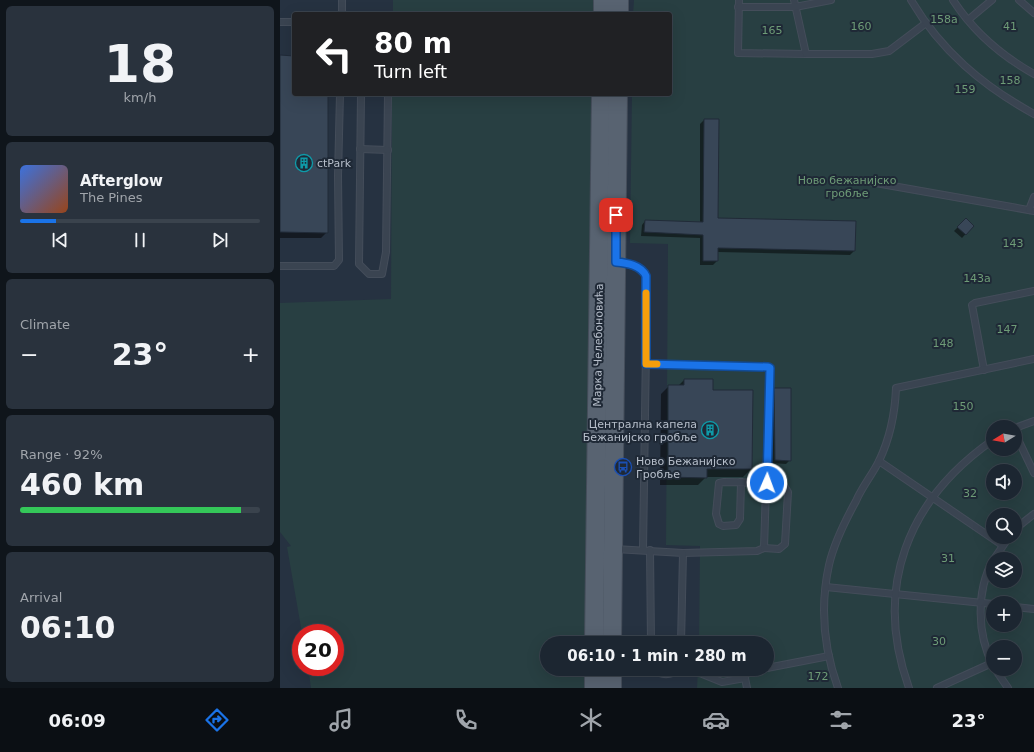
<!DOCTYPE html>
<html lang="en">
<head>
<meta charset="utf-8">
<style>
  body { margin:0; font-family:"DejaVu Sans",sans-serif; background:#29323d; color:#f1f3f6; height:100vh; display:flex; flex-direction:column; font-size:15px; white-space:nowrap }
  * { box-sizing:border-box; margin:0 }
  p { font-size:13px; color:#a0a5ab }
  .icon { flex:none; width:22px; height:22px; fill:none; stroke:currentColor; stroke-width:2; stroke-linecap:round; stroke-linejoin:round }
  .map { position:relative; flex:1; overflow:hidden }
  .panel { display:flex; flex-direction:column; gap:6px; padding:6px; background:#0f151b; width:280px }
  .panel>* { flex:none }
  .top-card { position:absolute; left:12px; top:12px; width:380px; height:84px; border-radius:4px; box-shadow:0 4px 16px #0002,0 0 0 1px #3a434d; background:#202124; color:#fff; overflow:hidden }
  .needle { width:26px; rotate:259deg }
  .buttons { position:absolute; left:706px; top:420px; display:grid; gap:8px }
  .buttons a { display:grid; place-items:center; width:36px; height:36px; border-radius:50%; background:#1c2631; box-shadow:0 4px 16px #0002,0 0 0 1px #3a434d; font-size:20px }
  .speed { position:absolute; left:12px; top:624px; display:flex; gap:8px; font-size:20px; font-weight:700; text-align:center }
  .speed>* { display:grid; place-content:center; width:52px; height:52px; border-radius:50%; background:#1c2631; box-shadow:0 4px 16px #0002,0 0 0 1px #3a434d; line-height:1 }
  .speed .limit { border:6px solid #d22; background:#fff; color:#111 }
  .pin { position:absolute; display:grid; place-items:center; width:34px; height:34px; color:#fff; margin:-17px; border-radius:8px; box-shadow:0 2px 6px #0006 }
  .me { position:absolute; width:44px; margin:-22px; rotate:2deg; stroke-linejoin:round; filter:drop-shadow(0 0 3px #0008) }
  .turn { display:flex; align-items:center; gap:14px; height:84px; padding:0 16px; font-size:18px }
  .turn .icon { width:52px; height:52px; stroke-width:2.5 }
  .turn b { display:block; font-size:28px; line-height:34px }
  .big { font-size:30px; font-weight:700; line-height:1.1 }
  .panel .widget { flex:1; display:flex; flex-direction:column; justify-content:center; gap:6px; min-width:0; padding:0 14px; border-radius:6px; background:#29323d }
  .panel .dial { align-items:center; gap:0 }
  .dial b { font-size:52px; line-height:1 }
  .song { display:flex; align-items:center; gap:12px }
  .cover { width:48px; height:48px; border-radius:6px; background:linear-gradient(135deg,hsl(220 70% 55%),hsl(20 70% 35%)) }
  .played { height:4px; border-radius:2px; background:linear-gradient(90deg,#1a73e8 15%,#3a434d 15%) }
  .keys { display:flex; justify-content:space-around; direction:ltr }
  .heat { display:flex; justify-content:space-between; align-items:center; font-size:22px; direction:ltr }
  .charge { height:6px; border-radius:3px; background:linear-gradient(90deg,#34c759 92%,#3a434d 0) }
  .trip { position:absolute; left:260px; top:636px; width:234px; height:40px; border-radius:20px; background:#1c2631; box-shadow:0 4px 16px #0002,0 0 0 1px #3a434d; font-weight:700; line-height:40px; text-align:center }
  .tab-bar { display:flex; height:64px; justify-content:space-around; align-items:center; background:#0b0f14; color:#a0a5ab }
  .tab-bar .icon { width:28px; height:28px }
  .tab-bar .active { color:#1a73e8 }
  .tab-bar b { font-size:18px; color:#f1f3f6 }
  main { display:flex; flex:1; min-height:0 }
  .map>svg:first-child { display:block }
  .green { fill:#283f42; fill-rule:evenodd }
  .shadow { fill:#0007 }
  .building { fill:#384657; stroke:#212b38 }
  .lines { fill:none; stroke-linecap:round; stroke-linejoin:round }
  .lane-casing { stroke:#444d5a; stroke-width:8 }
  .primary-casing { stroke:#444d5a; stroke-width:20 }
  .lane { stroke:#3a4451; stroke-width:6 }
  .primary { stroke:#586371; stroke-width:18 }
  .route-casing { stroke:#114b97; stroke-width:10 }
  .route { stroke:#1a73e8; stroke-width:7 }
  .slow { stroke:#f59e0b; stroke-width:7 }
  .labels { text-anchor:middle; stroke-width:4; stroke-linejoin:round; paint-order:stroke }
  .park-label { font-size:11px; fill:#6e9c77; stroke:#1f2936 }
  .poi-label { font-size:11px; fill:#b7bfcb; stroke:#1f2936; text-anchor:start }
  .street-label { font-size:11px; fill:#b7bfcb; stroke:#1f2936 }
</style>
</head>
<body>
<main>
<section class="panel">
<div class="widget dial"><b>18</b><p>km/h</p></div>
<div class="widget">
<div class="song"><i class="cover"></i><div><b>Afterglow</b><p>The Pines</p></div></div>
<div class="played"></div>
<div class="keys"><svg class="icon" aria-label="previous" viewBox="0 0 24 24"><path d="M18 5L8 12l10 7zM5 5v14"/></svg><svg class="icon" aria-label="pause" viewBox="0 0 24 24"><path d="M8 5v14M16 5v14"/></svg><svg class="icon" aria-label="next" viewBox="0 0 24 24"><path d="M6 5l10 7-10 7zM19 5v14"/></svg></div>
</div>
<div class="widget"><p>Climate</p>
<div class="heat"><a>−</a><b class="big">23°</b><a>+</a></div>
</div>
<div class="widget"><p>Range · 92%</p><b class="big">460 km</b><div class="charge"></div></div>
<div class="widget"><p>Arrival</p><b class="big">06:10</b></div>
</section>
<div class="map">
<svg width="754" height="688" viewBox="0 0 754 688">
  <rect width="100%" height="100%" fill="#263241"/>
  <g class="green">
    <rect x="113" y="0" width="203" height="14"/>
    <path d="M 354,0 L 754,0 L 754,688 L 417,688 L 418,669 L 487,669 L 487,643 L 419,643 L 420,546 L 386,545 L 388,244 L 350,243 L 352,94 L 390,94 L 390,14 L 353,14 ZM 713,427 L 735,427 L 735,449 L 713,449 ZM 713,471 L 735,471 L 735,493 L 713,493 ZM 713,515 L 735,515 L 735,537 L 713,537 ZM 713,559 L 735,559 L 735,581 L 713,581 ZM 713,603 L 735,603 L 735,625 L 713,625 ZM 713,647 L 735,647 L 735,669 L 713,669 Z"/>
    <polygon points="112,94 316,94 312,643 267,643 267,669 312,669 311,688 31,688 28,667 55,667 55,633 22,633 7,547 11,546 0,532 0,303 111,299"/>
  </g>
  <g class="shadow">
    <polygon points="0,56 14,57 14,94 47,94 47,232 41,238 0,238"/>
    <polygon points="424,120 437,219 575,222 574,251 570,255 437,252 437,261 433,265 420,265 420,238 361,236 362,225 365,221 420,223 420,124"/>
    <polygon points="686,219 693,226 682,238 674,231"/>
    <polygon points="404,380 432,391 472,391 471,469 463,477 426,477 418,485 380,485 381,394 389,386 398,386"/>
    <polygon points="494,389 510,460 506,464 491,463 491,392"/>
  </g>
  <g class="building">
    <polygon points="0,55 14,56 14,94 48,94 48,233 0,232"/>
    <polygon points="424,119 439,119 438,218 576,221 575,251 438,248 438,261 423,261 423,235 364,232 365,220 423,222"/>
    <polygon points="686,218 694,226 686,235 677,227"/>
    <polygon points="404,379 433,379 433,390 473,390 472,469 427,469 427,478 388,477 388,385 404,385"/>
    <polygon points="494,388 511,388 511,461 495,460"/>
  </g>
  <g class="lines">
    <g class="lane-casing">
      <g id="lane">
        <polyline points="459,0 458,53 526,54"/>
        <polyline points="514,0 526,54 592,54 609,51 646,23"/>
        <path d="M 631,0 C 661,51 703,86 754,114"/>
        <path d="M 673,0 C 693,31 722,56 754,74"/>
        <polyline points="739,0 754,13"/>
        <polyline points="458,7 515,7 551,0"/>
        <polyline points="62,14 62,0"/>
        <polyline points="688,20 712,0"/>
        <polyline points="0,22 14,22"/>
        <polyline points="81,94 79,264 89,274 102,274 106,252 108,94"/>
        <polyline points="80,149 108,150"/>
        <polyline points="590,182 754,211"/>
        <polyline points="749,210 754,197"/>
        <path d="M 339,263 C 351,264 365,267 367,281 L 363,550"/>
        <polyline points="0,266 54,266 59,260 58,176 60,94"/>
        <polyline points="366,364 488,367 490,368 484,548 477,551 403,553"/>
        <polyline points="704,370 692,305 695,303 754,291"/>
        <polyline points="735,428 754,421"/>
        <polyline points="735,433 754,473"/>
        <polyline points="599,461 722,545"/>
        <polyline points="461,482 460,519 456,525 443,526 439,524 436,514 439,483 444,482 498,483 503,484 508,492 505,544 499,549 484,548"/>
        <polyline points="735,529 754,514"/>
        <polyline points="335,549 403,553 401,643"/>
        <polyline points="370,550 371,643"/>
        <polyline points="714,559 729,537"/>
        <path d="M 713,560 C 696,591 697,635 713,665"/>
        <polyline points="546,587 713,604"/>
        <polyline points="735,607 754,609"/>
        <polyline points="487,668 549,656"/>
        <path d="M 374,669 C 381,676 391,676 398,669"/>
        <polyline points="410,669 442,682 465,678"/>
        <polyline points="715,669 728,688"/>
        <polyline points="467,688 465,678 466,674 482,669"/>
        <path d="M 558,688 C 544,649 540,606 549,565 C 554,543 565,521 576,501 C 582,487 592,475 599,461 C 610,438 615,414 616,388 L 754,359"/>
        <path d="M 629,688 C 593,588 627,500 713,440"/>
        <polyline points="657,688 712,663"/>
      </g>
    </g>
    <g class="primary-casing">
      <g id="primary">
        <polyline points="323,14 323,0"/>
        <polyline points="339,14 339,0"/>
        <polyline points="314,643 321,94"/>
        <polyline points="332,643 338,94"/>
        <polyline points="314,688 314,669"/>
        <polyline points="332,688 332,669"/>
      </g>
    </g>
    <use href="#lane" class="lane"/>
    <use href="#primary" class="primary"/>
  </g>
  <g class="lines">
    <g class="route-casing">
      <path id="route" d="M 336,215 L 336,262 C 347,263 361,265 366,276 L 366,364 L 488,367 L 490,368 L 487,483"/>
    </g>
    <use href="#route" class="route"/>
    <polyline class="slow" points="366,293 366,364 377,364"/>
  </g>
  <defs>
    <g id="building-ring" transform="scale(0.9)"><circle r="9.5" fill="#1f2936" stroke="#0f9aa8" stroke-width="1.5"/><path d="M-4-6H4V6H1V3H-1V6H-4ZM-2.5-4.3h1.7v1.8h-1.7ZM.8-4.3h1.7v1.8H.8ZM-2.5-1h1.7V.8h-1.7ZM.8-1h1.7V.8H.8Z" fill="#0f9aa8"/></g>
    <g id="bus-ring" transform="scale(0.9)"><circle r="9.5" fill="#1f2936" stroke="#1a4fb4" stroke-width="1.5"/><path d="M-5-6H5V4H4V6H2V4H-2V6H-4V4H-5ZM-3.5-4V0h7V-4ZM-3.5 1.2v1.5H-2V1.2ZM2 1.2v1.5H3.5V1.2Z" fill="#1a4fb4"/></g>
  </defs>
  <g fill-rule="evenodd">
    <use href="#building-ring" x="24" y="163"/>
    <use href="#building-ring" x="430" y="430"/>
    <use href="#bus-ring" x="343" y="467"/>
  </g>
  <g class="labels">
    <g class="park-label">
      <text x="664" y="23">158a</text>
      <text x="581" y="30">160</text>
      <text x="730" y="30">41</text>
      <text x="492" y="34">165</text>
      <text x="730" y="84">158</text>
      <text x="685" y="93">159</text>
      <text x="567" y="184">Ново бежанијско<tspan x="567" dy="13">гробље</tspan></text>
      <text x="733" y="247">143</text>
      <text x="697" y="282">143a</text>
      <text x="727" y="333">147</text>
      <text x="663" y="347">148</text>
      <text x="683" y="410">150</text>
      <text x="690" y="497">32</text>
      <text x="668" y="562">31</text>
      <text x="659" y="645">30</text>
      <text x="538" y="680">172</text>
    </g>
    <g class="poi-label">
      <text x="37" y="167">ctPark</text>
      <text x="417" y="428" text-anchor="end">Централна капела<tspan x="417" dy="13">Бежанијско гробље</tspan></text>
      <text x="356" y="465">Ново Бежанијско<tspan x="356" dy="13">Гробље</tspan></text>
    </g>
    <g class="street-label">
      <text transform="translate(318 345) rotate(-89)" y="4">Марка Челебоновића</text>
    </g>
  </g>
</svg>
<div class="buttons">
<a><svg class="needle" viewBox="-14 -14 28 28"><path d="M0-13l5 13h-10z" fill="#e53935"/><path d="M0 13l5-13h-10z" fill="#a0a5ab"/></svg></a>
<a><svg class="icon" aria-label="sound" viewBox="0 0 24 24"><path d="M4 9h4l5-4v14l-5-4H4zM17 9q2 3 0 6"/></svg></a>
<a><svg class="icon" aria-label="search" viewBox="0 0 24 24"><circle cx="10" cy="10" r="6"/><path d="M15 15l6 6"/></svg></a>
<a><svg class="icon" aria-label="layers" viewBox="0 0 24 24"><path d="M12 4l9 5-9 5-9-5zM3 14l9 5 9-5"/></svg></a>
<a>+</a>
<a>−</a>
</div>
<div class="speed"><div class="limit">20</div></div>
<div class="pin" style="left:336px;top:215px;background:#d93025"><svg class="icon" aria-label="arrive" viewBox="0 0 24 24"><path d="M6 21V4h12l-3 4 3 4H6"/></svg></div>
<svg class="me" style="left:487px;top:483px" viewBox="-20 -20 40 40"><circle r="17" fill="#1a73e8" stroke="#fff" stroke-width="3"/><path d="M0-11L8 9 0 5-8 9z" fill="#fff"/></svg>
<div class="trip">06:10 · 1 min · 280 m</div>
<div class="top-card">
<div class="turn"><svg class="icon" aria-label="left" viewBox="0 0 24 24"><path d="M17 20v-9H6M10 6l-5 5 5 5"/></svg><div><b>80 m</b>Turn left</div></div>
</div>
</div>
</main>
<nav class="tab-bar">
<b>06:09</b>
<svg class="icon active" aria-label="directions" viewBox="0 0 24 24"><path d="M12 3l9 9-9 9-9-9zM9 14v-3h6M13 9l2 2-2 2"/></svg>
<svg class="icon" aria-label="music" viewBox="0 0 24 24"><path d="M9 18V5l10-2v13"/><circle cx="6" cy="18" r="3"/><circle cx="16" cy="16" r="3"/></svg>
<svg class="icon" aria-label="phone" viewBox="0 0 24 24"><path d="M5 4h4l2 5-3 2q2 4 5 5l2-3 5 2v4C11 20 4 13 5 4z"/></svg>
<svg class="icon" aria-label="climate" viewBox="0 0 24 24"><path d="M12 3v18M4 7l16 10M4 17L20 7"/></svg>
<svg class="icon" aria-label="car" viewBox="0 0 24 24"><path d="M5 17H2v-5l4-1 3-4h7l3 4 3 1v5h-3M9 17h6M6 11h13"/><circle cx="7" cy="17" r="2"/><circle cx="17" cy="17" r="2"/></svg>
<svg class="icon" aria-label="filters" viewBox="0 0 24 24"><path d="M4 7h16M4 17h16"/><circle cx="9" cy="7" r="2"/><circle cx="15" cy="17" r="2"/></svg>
<b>23°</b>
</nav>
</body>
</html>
